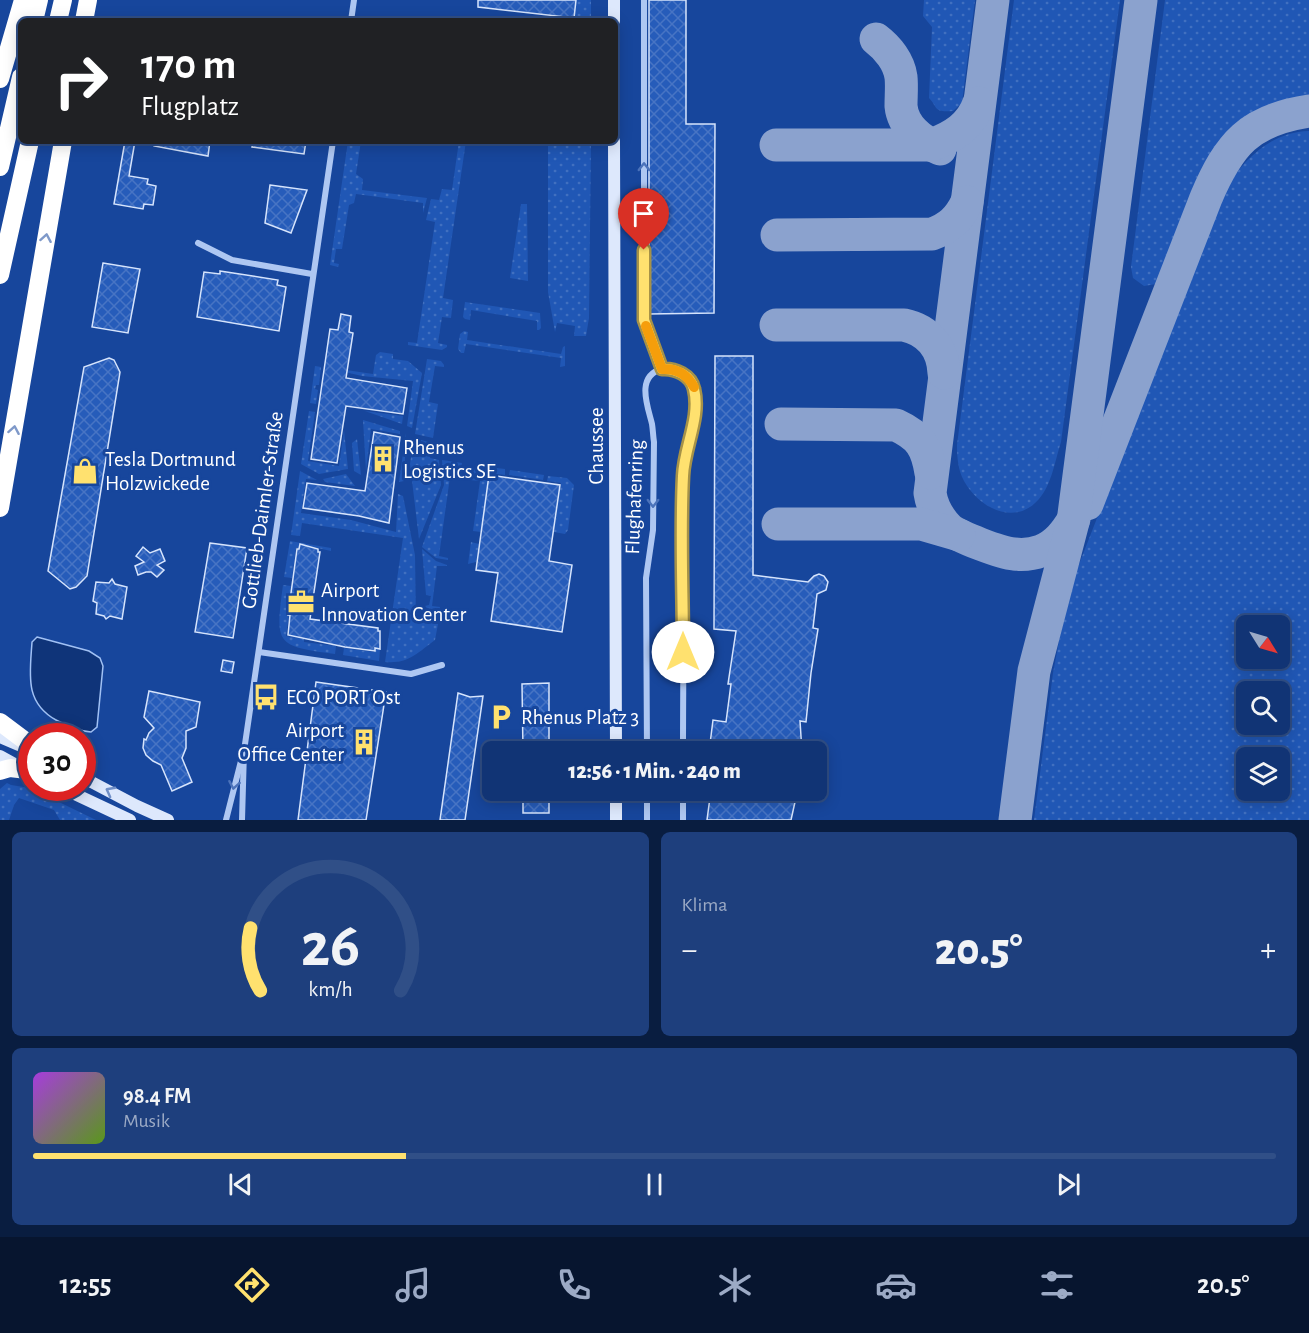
<!DOCTYPE html>
<html lang="de">
<head>
<meta charset="utf-8">
<style>
  body { margin:0; font-family:"Alegreya Sans",sans-serif; background:#1e3f7d; color:#f1f3f6; height:100vh; display:flex; flex-direction:column; font-size:22px; white-space:nowrap }
  * { box-sizing:border-box; margin:0 }
  p { font-size:20px; color:#9caac5 }
  .icon { flex:none; width:33px; height:33px; fill:none; stroke:currentColor; stroke-width:2; stroke-linecap:round; stroke-linejoin:round }
  .map { position:relative; height:820px; overflow:hidden }
  .details { display:flex; flex-direction:column; gap:12px; padding:12px; background:#091d40; flex:1 }
  .details>* { flex:none }
  .hud { position:absolute; left:18px; top:18px; width:600px; height:126px; border-radius:9px; box-shadow:0 3px 15px #0003,0 0 0 2px #304f87; background:#202124; color:#fff; overflow:hidden }
  .needle { width:39px; rotate:127deg }
  .buttons { position:absolute; left:1236px; top:615px; display:grid; gap:12px }
  .buttons a { display:grid; place-items:center; width:54px; height:54px; border-radius:9px; background:#113475; box-shadow:0 3px 15px #0003,0 0 0 2px #304f87; font-size:30px }
  .speed { position:absolute; left:18px; top:723px; display:flex; gap:12px; font-size:30px; font-weight:700; text-align:center }
  .speed>* { display:grid; place-content:center; width:78px; height:78px; border-radius:50%; background:#113475; box-shadow:0 3px 15px #0003,0 0 0 2px #304f87; line-height:1 }
  .speed .limit { border:9px solid #d22; background:#fff; color:#111 }
  .pin { position:absolute; display:grid; place-items:center; width:51px; height:51px; color:#fff; margin:-62px -26px; border-radius:50% 50% 50% 0; rotate:-45deg; box-shadow:0 0 6px #0007 }
  .pin .icon { rotate:45deg }
  .me { position:absolute; width:66px; margin:-33px; rotate:0deg; stroke-linejoin:round; filter:drop-shadow(0 0 4px #0008) }
  .turn { display:flex; align-items:center; gap:21px; height:126px; padding:0 24px; font-size:27px }
  .turn .icon { width:78px; height:78px; stroke-width:2.5 }
  .turn b { display:block; font-size:42px; line-height:51px }
  .big { font-size:45px; font-weight:800; line-height:1.1 }
  .details .widget { flex:1; display:flex; flex-direction:column; justify-content:center; gap:9px; min-width:0; padding:0 21px; border-radius:9px; background:#1e3f7d }
  .details .dial { align-items:center; gap:0 }
  .dial svg { height:156px; overflow:visible; fill:none; stroke:#304f87; stroke-width:7; stroke-linecap:round; text-anchor:middle }
  .dial text { fill:#f1f3f6; stroke:none }
  .song { display:flex; align-items:center; gap:18px }
  .cover { width:72px; height:72px; border-radius:9px; background:linear-gradient(135deg,hsl(280 70% 55%),hsl(90 70% 35%)) }
  .played { height:6px; border-radius:3px; background:linear-gradient(90deg,#ffe16f 30%,#304f87 30%) }
  .keys { display:flex; justify-content:space-around; direction:ltr }
  .heat { display:flex; justify-content:space-between; align-items:center; font-size:33px; direction:ltr }
  .details .tiles { flex:1; display:grid; gap:12px; grid-template-columns:1fr 1fr }
  .widget:last-child { grid-column:span 2 }
  .trip { position:absolute; left:482px; top:741px; width:345px; height:60px; border-radius:9px; background:#113475; box-shadow:0 3px 15px #0003,0 0 0 2px #304f87; font-weight:800; line-height:60px; text-align:center }
  .tabs { display:flex; height:96px; justify-content:space-around; align-items:center; background:#07152f; color:#9caac5 }
  .tabs .icon { width:42px; height:42px }
  .tabs .on { color:#ffe16f }
  .tabs b { font-size:27px; color:#f1f3f6 }
  .map>svg:first-child { display:block }
  .grass { fill:url(#grass-dots); fill-rule:evenodd }
  .water { fill:#0f3479; stroke:#a1c1f4; stroke-width:1.5 }
  .lines { fill:none; stroke-linecap:round; stroke-linejoin:round }
  .taxiway { stroke:#8ba2ce; stroke-width:33 }
  .building { fill:url(#building-cross-hatch); stroke:#d6e4fc; stroke-width:1.5 }
  .street { stroke:#aec7f2; stroke-width:6 }
  .secondary { stroke:#dde8fc; stroke-width:12 }
  .highway { stroke:#fff; stroke-width:18 }
  .oneway { stroke:#4c73ba }
  .oneway2 { stroke:#7f99c9 }
  .oneway3 { stroke:#708fc7 }
  .route-casing { stroke:#a69248; stroke-width:15 }
  .route { stroke:#ffe16f; stroke-width:10 }
  .slow { stroke:#f59e0b; stroke-width:10 }
  .labels { text-anchor:middle; stroke-width:6; stroke-linejoin:round; paint-order:stroke }
  .street-label { font-size:21px; fill:#fff; stroke:#17469c }
  .poi-label { font-size:21px; fill:#fff; stroke:#17469c; text-anchor:start }
</style>
</head>
<body>
<div class="map">
<svg width="1309" height="820" viewBox="0 0 1309 820">
  <defs>
    <pattern id="grass-dots" width="8" height="8" patternUnits="userSpaceOnUse" patternTransform="scale(1.5)"><rect width="8" height="8" fill="#2057b5"/><path d="M2 2h.1M6 6h.1" fill="none" stroke="#4170c0" stroke-width="1.8" stroke-linecap="round"/></pattern>
    <pattern id="building-cross-hatch" width="8" height="8" patternUnits="userSpaceOnUse" patternTransform="scale(1.5)"><rect width="8" height="8" fill="#265cba"/><path d="M0 0l8 8M0 8l8-8" fill="none" stroke="#4774c4"/></pattern>
  </defs>
  <rect width="100%" height="100%" fill="#17469c"/>
  <g class="grass">
    <polygon points="576,0 591,0 591,21 560,21 561,16 574,18"/>
    <path d="M 924,0 L 975,0 L 962,103 L 953,111 C 933,112 939,109 929,98 L 932,27 L 923,16 Z"/>
    <path d="M 1014,0 L 1120,0 L 1061,442 C 1055,460 1052,484 1039,499 C 1015,527 979,508 964,481 C 958,470 957,457 957,445 Z"/>
    <path d="M 1165,0 L 1309,0 L 1309,102 C 1273,107 1240,119 1218,151 C 1207,166 1201,185 1194,201 C 1184,226 1174,250 1164,274 L 1156,284 L 1144,286 L 1133,278 L 1131,267 Z"/>
    <path d="M 1309,131 L 1309,820 L 1034,820 L 1053,673 L 1060,636 L 1076,572 L 1227,185 C 1247,157 1272,132 1309,131 ZM 1246,626 L 1280,626 L 1280,658 L 1246,658 ZM 1246,692 L 1280,692 L 1280,724 L 1246,724 ZM 1246,758 L 1280,758 L 1280,790 L 1246,790 Z"/>
    <polygon points="348,141 361,141 356,174 363,179 362,190 427,198 423,213 423,203 356,194 354,203 349,205 342,249 336,249 334,263 339,264 338,267 330,265"/>
    <polygon points="459,141 466,141 443,298 453,300 451,318 442,317 438,343 447,345 447,347 442,350 408,345 408,342 417,343 435,222 426,220 431,199 439,200 442,189 452,190"/>
    <polygon points="548,141 591,141 589,318 586,336 574,336 575,326 557,323 555,332 548,292"/>
    <polygon points="521,204 527,204 528,281 510,278"/>
    <polygon points="465,302 540,313 541,328 539,330 537,330 537,321 471,310 470,320 465,319 463,317"/>
    <polygon points="464,331 468,332 467,340 561,354 563,347 565,346 565,366 560,367 561,358 466,344 464,353 461,353 458,349 460,334"/>
    <polygon points="380,352 393,354 393,359 408,361 422,373 412,428 407,426 413,381 362,376 345,372 346,370 373,374 376,355"/>
    <polygon points="427,359 441,361 444,365 444,367 435,366 429,402 438,404 433,438 415,434"/>
    <polygon points="315,366 321,367 319,385 316,385 315,389 318,390 316,404 310,403"/>
    <polygon points="309,411 315,412 308,461 339,466 344,430 348,469 319,474 301,464"/>
    <polygon points="365,411 403,416 402,424"/>
    <polygon points="363,420 400,431 400,434 371,429 366,471"/>
    <polygon points="406,433 404,481 399,482"/>
    <polygon points="414,438 432,443 430,458 439,460 441,485 419,539 410,464"/>
    <polygon points="357,439 361,475 354,471 352,443"/>
    <polygon points="442,460 462,463 459,478 450,477 439,556 448,558 448,560 436,558 422,547 444,485"/>
    <polygon points="479,466 505,469 505,475 490,473 481,532 473,531 480,481 470,480 472,471"/>
    <polygon points="510,470 544,475 543,480 509,475"/>
    <path d="M 300,471 L 317,480 L 306,479 L 301,513 L 351,520 L 396,532 L 398,494 L 403,496 L 415,555 L 416,621 L 422,622 L 423,617 L 432,618 L 438,624 L 435,640 C 417,653 409,664 385,662 L 403,538 L 302,523 L 300,536 L 291,535 Z"/>
    <polygon points="346,474 355,486 325,482 323,479"/>
    <polygon points="548,476 567,478 574,485 568,530 565,534 554,532 561,483 547,481"/>
    <polygon points="290,541 331,548 331,551 300,544 299,548 296,548 292,578 284,577"/>
    <polygon points="471,542 479,544 476,562 468,564"/>
    <polygon points="422,549 436,561 447,565 447,566 437,566 432,606 440,607 439,611 428,609 425,606 429,605 431,596 426,595"/>
    <path d="M 283,585 L 291,586 L 287,616 L 289,616 L 286,636 L 304,639 L 304,642 L 336,646 L 335,654 C 276,646 275,645 283,585 Z"/>
    <polygon points="344,648 374,652 375,648 380,649 379,661 343,655"/>
    <polygon points="7,783 11,785 30,788 96,820 60,820 54,810 19,798 14,805 9,820 0,820 0,789"/>
  </g>
  <path class="water" d="M 37,637 L 89,651 L 100,658 L 103,666 L 97,727 L 91,732 C 79,731 67,726 56,720 C 24,702 30,674 32,642 Z"/>
  <g class="lines">
    <g class="taxiway">
      <path d="M 993,0 L 930,493 C 932,506 939,519 949,529 C 959,537 1001,553 1014,554 C 1023,555 1033,554 1041,551 C 1057,545 1066,532 1074,519"/>
      <path d="M 876,39 C 888,48 899,62 901,77 C 902,86 901,96 901,106 C 903,127 922,141 940,149"/>
      <path d="M 776,145 L 931,145 C 953,137 971,126 979,103"/>
      <path d="M 777,235 L 932,234 C 949,228 959,219 967,202"/>
      <path d="M 776,325 L 904,325 C 928,330 943,348 944,373"/>
      <path d="M 781,424 L 896,425 C 920,436 927,447 931,473"/>
      <path d="M 1087,504 L 1206,198 C 1229,144 1249,120 1309,111"/>
      <polyline points="778,524 921,524 959,535"/>
      <polyline points="1015,820 1034,671 1073,522 1141,0"/>
    </g>
  </g>
  <g class="building">
    <polygon points="478,0 576,0 574,18 478,7"/>
    <polygon points="649,0 686,0 686,124 715,124 714,313 649,314"/>
    <polygon points="125,141 135,141 129,176 148,179 147,184 156,186 153,205 144,204 143,209 114,204"/>
    <polygon points="154,141 210,141 208,156 154,146"/>
    <polygon points="253,141 306,141 304,154 252,147"/>
    <polygon points="270,185 307,190 291,233 265,223"/>
    <polygon points="103,263 140,269 128,333 92,327"/>
    <polygon points="220,271 278,280 277,285 286,287 279,331 197,317 204,272 220,274"/>
    <polygon points="341,314 351,316 349,332 353,333 346,378 407,388 403,414 346,406 337,463 311,459 330,329 338,330"/>
    <polygon points="715,356 753,356 753,575 808,582 814,576 819,574 824,576 828,582 826,590 817,594 813,628 818,629 811,673 806,722 800,721 802,752 709,752 713,720 726,722 731,684 728,684 736,631 714,629"/>
    <polygon points="109,358 114,360 120,372 87,576 76,587 70,589 48,571 84,367"/>
    <polygon points="374,432 400,437 389,523 359,516 303,508 307,483 365,491"/>
    <polygon points="489,475 560,485 549,561 572,565 562,632 491,621 498,573 476,570"/>
    <polygon points="210,543 247,548 233,638 195,632"/>
    <polygon points="300,544 318,549 318,552 320,552 310,619 378,628 378,631 380,631 380,649 375,648 375,651 345,647 288,635 290,615 288,615 297,549 299,549"/>
    <polygon points="143,547 150,553 160,549 165,561 157,565 164,570 157,577 151,572 146,572 138,575 135,566 144,562 136,556"/>
    <polygon points="112,579 115,584 127,587 122,619 110,616 106,619 104,616 96,614 97,603 93,601 96,582 109,583"/>
    <polygon points="223,660 234,662 232,673 221,671"/>
    <polygon points="316,682 386,692 366,820 298,820"/>
    <polygon points="549,683 549,752 523,752 522,684"/>
    <polygon points="149,691 200,702 196,727 186,731 186,748 182,758 192,782 172,791 161,765 153,761 146,755 143,748 144,739 146,740 149,733 154,728 144,717"/>
    <polygon points="458,693 470,697 483,696 465,820 440,820"/>
    <rect x="523" y="790" width="26" height="23"/>
    <polygon points="711,790 792,790 792,792 797,793 791,820 707,820"/>
  </g>
  <g class="lines">
    <g class="street">
      <polyline points="644,0 644,320 662,369"/>
      <polyline points="351,21 354,0"/>
      <polyline points="198,243 232,260 312,274"/>
      <polyline points="259,652 411,674 442,665"/>
      <path d="M 647,752 L 646,578 L 653,530 L 654,442 C 653,436 653,430 652,424 C 648,407 635,376 662,369 C 671,367 680,372 687,377 C 707,394 685,451 683,474 C 680,505 683,538 683,570 C 684,630 683,691 683,752"/>
      <polyline points="647,790 647,820"/>
      <polyline points="226,820 242,757"/>
      <polyline points="242,820 244,751 333,141"/>
      <polyline points="683,820 683,790"/>
    </g>
    <g class="secondary">
      <polyline points="614,0 614,21"/>
      <polyline points="614,141 616,752"/>
      <polyline points="0,737 28,749"/>
      <polyline points="0,756 20,767"/>
      <polyline points="82,777 137,806 168,820"/>
      <polyline points="62,788 130,820"/>
      <polyline points="616,820 616,790"/>
    </g>
    <g class="highway">
      <polyline points="34,21 39,0"/>
      <polyline points="58,21 63,0"/>
      <polyline points="84,21 88,0"/>
      <polyline points="0,79 23,0"/>
      <polyline points="0,167 21,77"/>
      <polyline points="0,275 30,141"/>
      <polyline points="0,508 63,141"/>
      <polyline points="0,722 32,746"/>
      <polyline points="0,771 10,768 27,770"/>
    </g>
  </g>
  <defs><path id="oneway-chevron" d="M-2-3.5L2.5 0L-2 3.5" fill="none" stroke-width="1.6" stroke-linecap="round" stroke-linejoin="round" transform="scale(1.5)"/></defs>
  <g class="oneway">
    <use href="#oneway-chevron" transform="translate(644 167) rotate(-90)"/>
    <use href="#oneway-chevron" transform="translate(653 503) rotate(90)"/>
    <use href="#oneway-chevron" transform="translate(234 785) rotate(100)"/>
  </g>
  <g class="oneway2">
    <use href="#oneway-chevron" transform="translate(46 238) rotate(-80)"/>
    <use href="#oneway-chevron" transform="translate(14 430) rotate(-80)"/>
  </g>
  <use class="oneway3" href="#oneway-chevron" transform="translate(110 791) rotate(-152)"/>
  <g class="lines">
    <g class="route-casing">
      <path id="route" d="M 644,250 L 644,320 L 662,369 C 675,368 691,375 694,389 C 701,418 684,447 683,476 C 680,534 683,593 683,652"/>
    </g>
    <use href="#route" class="route"/>
    <path class="slow" d="M 646,326 L 662,369 C 676,368 687,374 694,387"/>
  </g>
  <defs>
    <g id="building-bare" transform="scale(2.07)"><path d="M-4-6H4V6H1V3H-1V6H-4ZM-2.5-4.3h1.7v1.8h-1.7ZM.8-4.3h1.7v1.8H.8ZM-2.5-1h1.7V.8h-1.7ZM.8-1h1.7V.8H.8Z" fill="#ffe16f" stroke="#17469c" stroke-width="2.5" paint-order="stroke"/></g>
    <g id="shop-bare" transform="scale(2.07)"><path d="M-5-2.5h2.3a2.7 3.5 0 0 1 5.4 0H5L5.5 6h-11ZM-1.5-2.5h3a1.5 2.3 0 0 0-3 0Z" fill="#ffe16f" stroke="#17469c" stroke-width="2.5" paint-order="stroke"/></g>
    <g id="office-bare" transform="scale(2.07)"><path d="M-6-3h4V-5.5h4V-3h4V5H-6ZM-1-4.5V-3h2v-1.5ZM-6 0V1H6V0Z" fill="#ffe16f" stroke="#17469c" stroke-width="2.5" paint-order="stroke"/></g>
    <g id="bus-bare" transform="scale(2.07)"><path d="M-5-6H5V4H4V6H2V4H-2V6H-4V4H-5ZM-3.5-4V0h7V-4ZM-3.5 1.2v1.5H-2V1.2ZM2 1.2v1.5H3.5V1.2Z" fill="#ffe16f" stroke="#17469c" stroke-width="2.5" paint-order="stroke"/></g>
    <g id="parking-bare" transform="scale(2.07)"><path d="M-3.5-5.5H1a3.5 3.5 0 0 1 0 7H-1V5.5H-3.5ZM-1-3.4V-.6H.8a1.4 1.4 0 0 0 0-2.8Z" fill="#ffe16f" stroke="#17469c" stroke-width="2.5" paint-order="stroke"/></g>
  </defs>
  <g fill-rule="evenodd">
    <use href="#building-bare" x="383" y="459"/>
    <use href="#shop-bare" x="85" y="471"/>
    <use href="#office-bare" x="301" y="602"/>
    <use href="#bus-bare" x="266" y="697"/>
    <use href="#parking-bare" x="501" y="717"/>
    <use href="#building-bare" x="364" y="742"/>
  </g>
  <g class="labels">
    <g class="street-label">
      <text transform="translate(596 446) rotate(-90)" y="7">Chaussee</text>
      <text transform="translate(634 497) rotate(-88)" y="7">Flughafenring</text>
      <text transform="translate(262 510) rotate(-82)" y="7">Gottlieb-Daimler-Straße</text>
    </g>
    <g class="poi-label">
      <text x="403" y="454">Rhenus<tspan x="403" dy="24">Logistics SE</tspan></text>
      <text x="105" y="466">Tesla Dortmund<tspan x="105" dy="24">Holzwickede</tspan></text>
      <text x="321" y="597">Airport<tspan x="321" dy="24">Innovation Center</tspan></text>
      <text x="286" y="704">ECO PORT Ost</text>
      <text x="521" y="724">Rhenus Platz 3</text>
      <text x="344" y="737" text-anchor="end">Airport<tspan x="344" dy="24">Office Center</tspan></text>
    </g>
  </g>
</svg>
<div class="buttons">
<a><svg class="needle" viewBox="-14 -14 28 28"><path d="M0-13l5 13h-10z" fill="#e53935"/><path d="M0 13l5-13h-10z" fill="#9caac5"/></svg></a>
<a><svg class="icon" aria-label="search" viewBox="0 0 24 24"><circle cx="10" cy="10" r="6"/><path d="M15 15l6 6"/></svg></a>
<a><svg class="icon" aria-label="layers" viewBox="0 0 24 24"><path d="M12 4l9 5-9 5-9-5zM3 14l9 5 9-5"/></svg></a>
</div>
<div class="speed"><div class="limit">30</div></div>
<div class="pin" style="left:644px;top:250px;background:#d93025"><svg class="icon" aria-label="arrive" viewBox="0 0 24 24"><path d="M6 21V4h12l-3 4 3 4H6"/></svg></div>
<svg class="me" style="left:683px;top:652px" viewBox="-20 -20 40 40"><circle r="19" fill="#fff"/><path d="M0-13L10 11 0 6-10 11z" fill="#ffe16f"/></svg>
<div class="trip">12:56 · 1 Min. · 240 m</div>
<div class="hud">
<div class="turn"><svg class="icon" aria-label="right" viewBox="0 0 24 24"><path d="M7 20v-9h11M14 6l5 5-5 5"/></svg><div><b>170 m</b>Flugplatz</div></div>
</div>
</div>
<section class="details">
<div class="tiles">
<div class="widget dial"><svg viewBox="0 0 100 80">
<path d="M14 69A42 42 0 1 1 86 69"/>
<path d="M14 69A42 42 0 0 1 9 37" stroke="#ffe16f"/>
<text x="50" y="56" font-size="32" font-weight="700">26</text>
<text x="50" y="72" font-size="11">km/h</text>
</svg></div>
<div class="widget"><p>Klima</p>
<div class="heat"><a>−</a><b class="big">20.5°</b><a>+</a></div>
</div>
<div class="widget">
<div class="song"><i class="cover"></i><div><b>98.4 FM</b><p>Musik</p></div></div>
<div class="played"></div>
<div class="keys"><svg class="icon" aria-label="previous" viewBox="0 0 24 24"><path d="M18 5L8 12l10 7zM5 5v14"/></svg><svg class="icon" aria-label="pause" viewBox="0 0 24 24"><path d="M8 5v14M16 5v14"/></svg><svg class="icon" aria-label="next" viewBox="0 0 24 24"><path d="M6 5l10 7-10 7zM19 5v14"/></svg></div>
</div>
</div>
</section>
<nav class="tabs">
<b>12:55</b>
<svg class="icon on" aria-label="directions" viewBox="0 0 24 24"><path d="M12 3l9 9-9 9-9-9zM9 14v-3h6M13 9l2 2-2 2"/></svg>
<svg class="icon" aria-label="music" viewBox="0 0 24 24"><path d="M9 18V5l10-2v13"/><circle cx="6" cy="18" r="3"/><circle cx="16" cy="16" r="3"/></svg>
<svg class="icon" aria-label="phone" viewBox="0 0 24 24"><path d="M5 4h4l2 5-3 2q2 4 5 5l2-3 5 2v4C11 20 4 13 5 4z"/></svg>
<svg class="icon" aria-label="climate" viewBox="0 0 24 24"><path d="M12 3v18M4 7l16 10M4 17L20 7"/></svg>
<svg class="icon" aria-label="car" viewBox="0 0 24 24"><path d="M5 17H2v-5l4-1 3-4h7l3 4 3 1v5h-3M9 17h6M6 11h13"/><circle cx="7" cy="17" r="2"/><circle cx="17" cy="17" r="2"/></svg>
<svg class="icon" aria-label="filters" viewBox="0 0 24 24"><path d="M4 7h16M4 17h16"/><circle cx="9" cy="7" r="2"/><circle cx="15" cy="17" r="2"/></svg>
<b>20.5°</b>
</nav>
</body>
</html>
